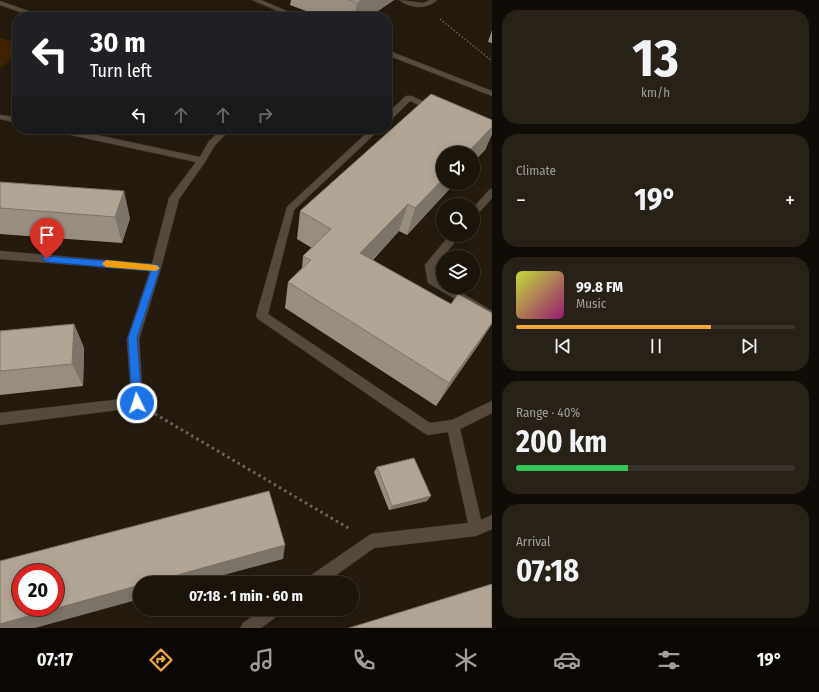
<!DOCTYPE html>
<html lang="en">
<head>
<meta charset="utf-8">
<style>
  body { margin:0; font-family:"Fira Sans Condensed",sans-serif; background:#282118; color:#f1f3f6; height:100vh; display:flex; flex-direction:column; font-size:15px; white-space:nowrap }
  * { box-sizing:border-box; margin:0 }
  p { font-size:13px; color:#a09e9c }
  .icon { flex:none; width:22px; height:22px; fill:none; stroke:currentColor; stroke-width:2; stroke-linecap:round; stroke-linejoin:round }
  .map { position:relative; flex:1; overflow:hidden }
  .details { display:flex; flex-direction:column; gap:10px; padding:10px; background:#0f0b06; width:327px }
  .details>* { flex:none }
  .guide { position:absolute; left:12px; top:12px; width:380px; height:122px; border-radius:16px; box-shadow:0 2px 10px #0003,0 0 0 1px #39332b; background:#202124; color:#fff; overflow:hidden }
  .controls { position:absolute; left:436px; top:146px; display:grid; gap:8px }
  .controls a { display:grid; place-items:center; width:44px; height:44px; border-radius:50%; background:#1b140a; box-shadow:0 2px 10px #0003,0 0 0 1px #39332b; font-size:20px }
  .speed { position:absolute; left:12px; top:564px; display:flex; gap:8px; font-size:20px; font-weight:700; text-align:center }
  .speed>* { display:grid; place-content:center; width:52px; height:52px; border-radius:50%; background:#1b140a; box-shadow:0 2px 10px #0003,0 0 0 1px #39332b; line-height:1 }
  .speed .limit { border:6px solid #d22; background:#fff; color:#111 }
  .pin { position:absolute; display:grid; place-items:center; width:34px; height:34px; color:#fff; margin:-41px -17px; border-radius:50% 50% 50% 0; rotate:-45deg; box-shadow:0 0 4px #0007 }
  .pin .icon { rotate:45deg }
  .me { position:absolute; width:44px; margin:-22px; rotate:356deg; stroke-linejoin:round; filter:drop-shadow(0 0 3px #0008) }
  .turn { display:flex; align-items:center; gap:14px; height:84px; padding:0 12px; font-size:18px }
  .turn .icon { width:52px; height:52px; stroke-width:2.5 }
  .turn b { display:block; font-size:28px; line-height:34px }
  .lanes { display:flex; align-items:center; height:38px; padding:0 12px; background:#0003; justify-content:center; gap:20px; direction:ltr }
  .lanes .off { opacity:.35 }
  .big { font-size:30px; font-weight:700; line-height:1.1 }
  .details .widget { flex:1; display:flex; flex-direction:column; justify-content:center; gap:6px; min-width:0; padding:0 14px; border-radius:16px; background:#282118 }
  .details .dial { align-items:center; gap:0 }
  .dial b { font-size:52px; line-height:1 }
  .song { display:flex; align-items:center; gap:12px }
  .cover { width:48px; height:48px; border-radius:6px; background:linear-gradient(135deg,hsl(70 70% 55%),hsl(320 70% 35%)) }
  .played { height:4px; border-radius:2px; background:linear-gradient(90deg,#eea83c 70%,#39332b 70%) }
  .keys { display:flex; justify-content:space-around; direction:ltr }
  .heat { display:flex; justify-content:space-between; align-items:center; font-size:22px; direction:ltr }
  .charge { height:6px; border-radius:3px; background:linear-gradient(90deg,#34c759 40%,#39332b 0) }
  .trip { position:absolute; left:133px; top:576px; width:226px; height:40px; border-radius:20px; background:#1b140a; box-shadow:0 2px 10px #0003,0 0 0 1px #39332b; font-weight:700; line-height:40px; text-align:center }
  .menu { display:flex; height:64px; justify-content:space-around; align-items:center; background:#0b0804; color:#a09e9c }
  .menu .icon { width:28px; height:28px }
  .menu .active { color:#eea83c }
  .menu b { font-size:18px; color:#f1f3f6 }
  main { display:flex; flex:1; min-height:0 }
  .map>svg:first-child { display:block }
  .green { fill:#3e2500 }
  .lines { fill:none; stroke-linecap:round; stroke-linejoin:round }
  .service-casing { stroke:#3d362f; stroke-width:1 }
  .path-far1 { stroke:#6d655a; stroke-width:1.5; stroke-dasharray:1.5 2; stroke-linecap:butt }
  .path { stroke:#6d655a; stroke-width:3; stroke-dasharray:2.5 3.5; stroke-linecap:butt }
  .service { fill:#554a3c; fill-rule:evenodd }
  .wall { fill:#988e80 }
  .shaded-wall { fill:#7c7468 }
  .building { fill:#b1a595; stroke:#7c7468; fill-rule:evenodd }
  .route { fill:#1a73e8; stroke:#114b97 }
  .slow { fill:#f59e0b }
</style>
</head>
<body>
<main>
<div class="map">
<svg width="492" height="628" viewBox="0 0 492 628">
  <rect width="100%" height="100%" fill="#241b0e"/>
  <polygon class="green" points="0,38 17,43 17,55 0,68"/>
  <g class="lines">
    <g class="service-casing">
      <g id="service">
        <polygon points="252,0 261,0 301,17 292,17"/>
        <path d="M 399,0 L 423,3 L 430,0 L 437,0 C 427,10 409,8 399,0 Z"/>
        <polygon points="0,1 43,16 44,17 34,17 0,5"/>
        <polygon points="387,50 492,91 492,96 387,55"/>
        <polygon points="406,96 412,96 438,109 434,111 431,111 410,101 390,121 387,122 387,114"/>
        <polygon points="0,115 17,117 17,123 0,119"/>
        <polygon points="53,129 69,129 200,157 209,141 222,129 231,129 215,145 205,162 179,199 161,268 139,339 143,403 141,407 0,425 0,413 131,398 127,339 150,271 0,259 0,251 152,264 169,198 196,162 57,132"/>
        <polygon points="371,129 380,129 294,210 268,314 430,423 452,420 492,401 492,413 460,429 481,520 492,515 492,529 476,536 374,548 325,583 305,583 307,578 371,534 468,523 448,432 428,435 424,433 258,319 256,316 287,207"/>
        <polygon points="492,189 492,198 476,216 473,217 473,208 489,190"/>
        <polygon points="450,235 461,235 435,266 437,278 443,282 443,287 452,287 492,311 492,321 428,283 425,265"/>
        <polygon points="262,609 283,609 280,614 261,628 240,628 243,623"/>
      </g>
    </g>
    <polyline class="path-far1" points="440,19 492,61"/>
    <polyline class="path" points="155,414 350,529"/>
    <use href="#service" class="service"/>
  </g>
  <g class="wall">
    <polygon points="291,0 394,0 369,17 322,17 290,5"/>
    <polygon points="492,30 492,43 488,42"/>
    <polygon points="492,120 492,134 485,150 443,183 455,183 407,235 399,231 373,260 481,341 436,406 285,308 288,282 302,268 303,256 312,248 297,239 300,211"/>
    <polygon points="0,182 130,218 122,243 0,234"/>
    <polygon points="74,324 84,348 83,386 0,395 0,331"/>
    <polygon points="377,467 427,501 389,510 374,472"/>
  </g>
  <g class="shaded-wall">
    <polygon points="361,0 394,0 369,17 354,17 357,3"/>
    <polygon points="492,127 492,134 485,150 473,163 473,153 467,153"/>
    <polygon points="443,179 443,183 455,183 407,235 415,208"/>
    <polygon points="124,191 130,218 122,243 115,217"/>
    <polygon points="408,204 399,231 354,279 360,253"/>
    <polygon points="492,323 492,324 481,341 436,406 449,383"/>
    <polygon points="74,324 84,348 83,386 72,364"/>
    <polygon points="431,496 427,501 389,510 392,506"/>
    <polygon points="285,545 283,559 195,583 149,583"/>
    <polygon points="140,585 140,599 35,628 0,628 0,624"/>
  </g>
  <g class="building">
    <polygon points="349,0 361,0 357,3"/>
    <polygon points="431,94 492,120 492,127 467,153 443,153 443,179 415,208 408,204 360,253 451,304 458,294 492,313 492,323 449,383 288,282 311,260 303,256 331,229 300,211"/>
    <polygon points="0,182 124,191 115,217 0,208"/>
    <polygon points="74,324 72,364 0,371 0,331"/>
    <polygon points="414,458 431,496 392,506 377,467"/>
    <path d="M 269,491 L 285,545 L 149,583 L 140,583 L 140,585 L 0,624 L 0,561 ZM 21,573 L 55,573 L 55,607 L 21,607 Z"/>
    <polygon points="492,584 492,628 349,628"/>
  </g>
  <polygon class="route" points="44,256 159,265 160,268 137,338 142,403 140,406 137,408 133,406 132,403 128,338 151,271 47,262 42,259"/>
  <polygon class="slow" points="106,260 156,265 160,268 156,271 106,267 102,264"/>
</svg>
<div class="controls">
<a><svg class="icon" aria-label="sound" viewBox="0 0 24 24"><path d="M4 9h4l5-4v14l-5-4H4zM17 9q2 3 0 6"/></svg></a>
<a><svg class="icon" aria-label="search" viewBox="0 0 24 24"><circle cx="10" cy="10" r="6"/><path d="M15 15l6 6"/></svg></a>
<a><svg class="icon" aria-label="layers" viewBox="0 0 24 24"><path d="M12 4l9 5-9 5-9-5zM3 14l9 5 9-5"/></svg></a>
</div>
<div class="speed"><div class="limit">20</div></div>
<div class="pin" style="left:47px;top:259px;background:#d93025"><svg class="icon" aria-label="arrive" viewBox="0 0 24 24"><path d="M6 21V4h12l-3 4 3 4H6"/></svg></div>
<svg class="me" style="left:137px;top:403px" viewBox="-20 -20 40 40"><circle r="17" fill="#1a73e8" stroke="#fff" stroke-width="3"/><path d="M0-11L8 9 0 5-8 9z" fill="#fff"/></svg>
<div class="trip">07:18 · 1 min · 60 m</div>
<div class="guide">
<div class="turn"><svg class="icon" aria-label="left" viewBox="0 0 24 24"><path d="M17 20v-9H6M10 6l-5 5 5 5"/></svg><div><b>30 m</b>Turn left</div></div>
<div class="lanes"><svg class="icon" aria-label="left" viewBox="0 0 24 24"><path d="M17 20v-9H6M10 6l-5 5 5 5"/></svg><svg class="icon off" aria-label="ahead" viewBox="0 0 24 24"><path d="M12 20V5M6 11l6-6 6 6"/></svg><svg class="icon off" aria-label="ahead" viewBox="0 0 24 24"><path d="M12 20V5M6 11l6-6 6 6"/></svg><svg class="icon off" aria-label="right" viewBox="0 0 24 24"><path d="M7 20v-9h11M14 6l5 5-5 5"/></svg></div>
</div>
</div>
<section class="details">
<div class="widget dial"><b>13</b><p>km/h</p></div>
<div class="widget"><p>Climate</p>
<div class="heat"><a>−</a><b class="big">19°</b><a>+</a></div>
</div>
<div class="widget">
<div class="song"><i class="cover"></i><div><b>99.8 FM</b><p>Music</p></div></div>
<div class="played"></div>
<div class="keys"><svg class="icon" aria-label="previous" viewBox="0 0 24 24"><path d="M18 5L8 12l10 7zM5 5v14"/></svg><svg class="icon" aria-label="pause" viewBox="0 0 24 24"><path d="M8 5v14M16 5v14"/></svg><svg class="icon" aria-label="next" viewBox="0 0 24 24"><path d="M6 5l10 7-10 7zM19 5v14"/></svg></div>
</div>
<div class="widget"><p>Range · 40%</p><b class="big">200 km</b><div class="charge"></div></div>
<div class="widget"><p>Arrival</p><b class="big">07:18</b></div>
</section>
</main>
<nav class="menu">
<b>07:17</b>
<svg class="icon active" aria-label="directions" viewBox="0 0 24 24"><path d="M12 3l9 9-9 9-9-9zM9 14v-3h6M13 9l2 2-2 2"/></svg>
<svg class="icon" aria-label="music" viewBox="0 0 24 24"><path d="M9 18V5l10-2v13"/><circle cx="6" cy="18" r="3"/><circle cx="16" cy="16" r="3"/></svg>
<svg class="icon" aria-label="phone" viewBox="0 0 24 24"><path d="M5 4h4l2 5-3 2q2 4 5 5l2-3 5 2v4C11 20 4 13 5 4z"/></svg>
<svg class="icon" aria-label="climate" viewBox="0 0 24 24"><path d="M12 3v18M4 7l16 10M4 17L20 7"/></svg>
<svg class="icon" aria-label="car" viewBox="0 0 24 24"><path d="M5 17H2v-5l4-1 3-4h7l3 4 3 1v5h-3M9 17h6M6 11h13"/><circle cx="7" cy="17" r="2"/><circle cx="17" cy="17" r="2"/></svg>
<svg class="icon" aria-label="filters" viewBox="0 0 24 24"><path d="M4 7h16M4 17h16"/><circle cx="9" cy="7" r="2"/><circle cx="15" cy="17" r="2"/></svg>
<b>19°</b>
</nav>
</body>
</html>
